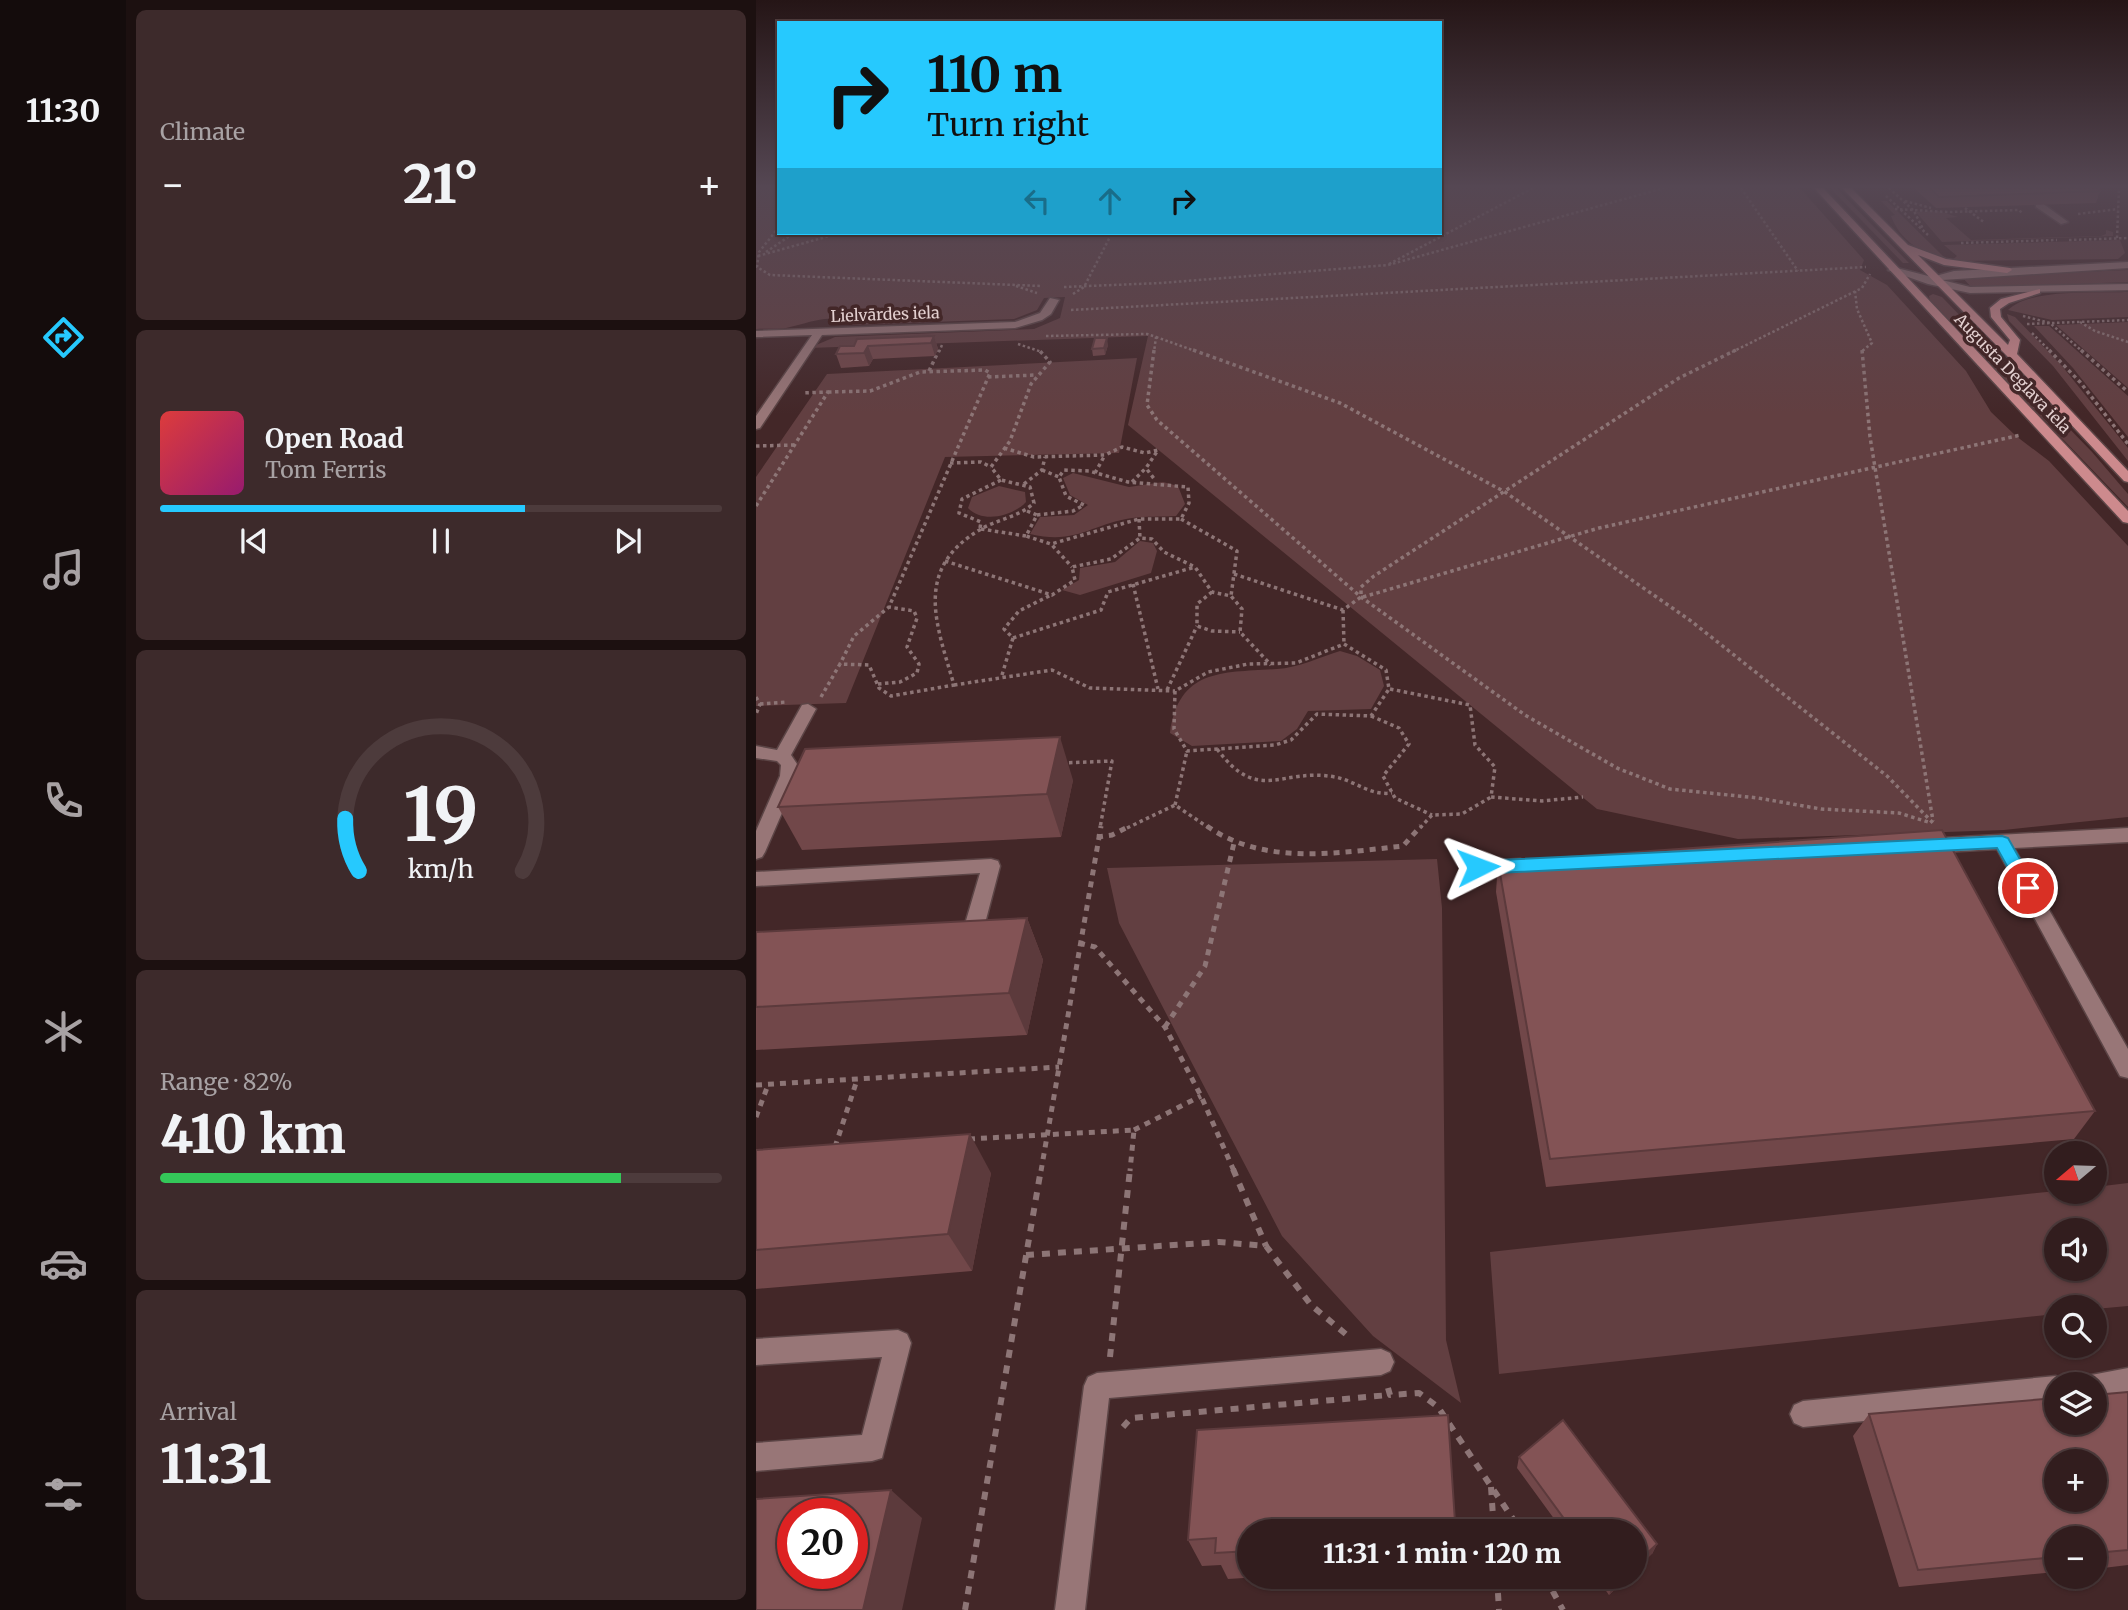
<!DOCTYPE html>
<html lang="en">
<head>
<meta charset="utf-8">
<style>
  body { margin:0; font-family:Merriweather,serif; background:#3d2a2b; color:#f1f3f6; height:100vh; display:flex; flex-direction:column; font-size:26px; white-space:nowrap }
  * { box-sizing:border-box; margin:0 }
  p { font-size:23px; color:#a8a2a4 }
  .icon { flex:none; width:38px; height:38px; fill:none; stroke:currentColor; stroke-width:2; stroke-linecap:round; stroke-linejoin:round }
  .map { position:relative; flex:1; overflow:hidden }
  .panel { display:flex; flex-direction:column; gap:10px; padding:10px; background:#1c1010; width:630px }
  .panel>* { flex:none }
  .guide { position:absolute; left:21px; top:21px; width:665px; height:214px; border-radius:0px; box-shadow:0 2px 5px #0004,0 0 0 2px #4d3b3c; background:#26c9fe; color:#111; overflow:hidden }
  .needle { width:46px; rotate:251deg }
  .tools { position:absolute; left:1288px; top:1141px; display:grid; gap:14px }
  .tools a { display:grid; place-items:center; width:63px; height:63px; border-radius:50%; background:#321d1e; box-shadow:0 2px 5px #0004,0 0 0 2px #4d3b3c; font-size:35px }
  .speed { position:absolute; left:21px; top:1498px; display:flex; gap:14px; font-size:35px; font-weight:700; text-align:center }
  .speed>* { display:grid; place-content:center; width:91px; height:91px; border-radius:50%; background:#321d1e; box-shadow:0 2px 5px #0004,0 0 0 2px #4d3b3c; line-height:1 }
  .speed .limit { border:10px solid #d22; background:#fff; color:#111 }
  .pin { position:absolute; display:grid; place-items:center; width:60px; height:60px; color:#fff; margin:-30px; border:4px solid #fff; border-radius:50%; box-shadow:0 2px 7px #0007 }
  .me { position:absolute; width:77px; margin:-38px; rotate:87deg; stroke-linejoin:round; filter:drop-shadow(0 0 5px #0008) }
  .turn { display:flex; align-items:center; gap:24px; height:147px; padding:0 35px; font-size:32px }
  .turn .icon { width:91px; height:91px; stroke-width:2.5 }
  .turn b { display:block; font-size:49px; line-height:60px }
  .lanes { display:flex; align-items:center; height:66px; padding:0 35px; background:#0003; justify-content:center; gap:35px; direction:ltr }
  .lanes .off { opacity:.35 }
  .big { font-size:52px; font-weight:800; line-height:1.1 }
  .panel .tile { flex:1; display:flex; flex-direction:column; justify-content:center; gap:10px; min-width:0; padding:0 24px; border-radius:10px; background:#3d2a2b }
  .panel .dial { align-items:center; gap:0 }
  .dial svg { height:182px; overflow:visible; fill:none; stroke:#4d3b3c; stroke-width:7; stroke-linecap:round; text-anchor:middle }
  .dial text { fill:#f1f3f6; stroke:none }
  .song { display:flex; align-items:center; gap:21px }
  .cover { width:84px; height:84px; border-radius:10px; background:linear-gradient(135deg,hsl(0 70% 55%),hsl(320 70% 35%)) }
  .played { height:7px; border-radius:4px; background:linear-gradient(90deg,#26c9fe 65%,#4d3b3c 65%) }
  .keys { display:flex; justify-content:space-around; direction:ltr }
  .heat { display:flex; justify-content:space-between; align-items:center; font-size:38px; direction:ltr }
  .charge { height:10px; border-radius:5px; background:linear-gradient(90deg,#34c759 82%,#4d3b3c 0) }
  .trip { position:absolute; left:481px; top:1519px; width:410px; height:70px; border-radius:35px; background:#321d1e; box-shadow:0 2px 5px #0004,0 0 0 2px #4d3b3c; font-weight:800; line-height:70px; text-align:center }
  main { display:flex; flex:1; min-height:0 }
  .menu { display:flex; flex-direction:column; width:126px; justify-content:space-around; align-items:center; background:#140c0c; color:#a8a2a4 }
  .menu .icon { width:49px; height:49px }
  .menu .selected { color:#26c9fe }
  .menu b { font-size:32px; color:#f1f3f6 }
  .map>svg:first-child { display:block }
  .green { fill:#623f41; fill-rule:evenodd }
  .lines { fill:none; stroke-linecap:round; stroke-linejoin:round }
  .minor-casing { stroke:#5c4546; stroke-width:3 }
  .major-casing { stroke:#5c4546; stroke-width:3 }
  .path-far3 { stroke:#8d7576; stroke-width:2.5; stroke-dasharray:2.5 2.5; stroke-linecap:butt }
  .path-far2 { stroke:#8d7576; stroke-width:3.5; stroke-dasharray:3.5 3.5; stroke-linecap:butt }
  .path-far1 { stroke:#8d7576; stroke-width:5; stroke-dasharray:6 6; stroke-linecap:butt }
  .path { stroke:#8d7576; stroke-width:6; stroke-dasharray:8 8; stroke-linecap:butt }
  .minor { fill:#987677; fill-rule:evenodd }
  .major { fill:#cd8a8d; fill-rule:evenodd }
  .wall { fill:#714749 }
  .shaded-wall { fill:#5c3a3c }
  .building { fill:#835355; stroke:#5c3a3c; stroke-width:2; fill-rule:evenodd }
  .route { fill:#26c9fe; stroke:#1983a5; stroke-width:2 }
  .labels { text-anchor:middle; stroke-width:7; stroke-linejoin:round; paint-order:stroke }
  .far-street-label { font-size:16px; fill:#e3d0d0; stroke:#432728 }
</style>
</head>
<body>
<main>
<nav class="menu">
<b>11:30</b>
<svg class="icon selected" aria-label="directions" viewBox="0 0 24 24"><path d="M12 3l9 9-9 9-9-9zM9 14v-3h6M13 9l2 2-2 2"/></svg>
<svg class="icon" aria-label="music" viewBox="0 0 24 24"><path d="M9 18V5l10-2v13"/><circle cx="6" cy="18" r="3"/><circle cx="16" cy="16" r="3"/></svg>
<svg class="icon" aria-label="phone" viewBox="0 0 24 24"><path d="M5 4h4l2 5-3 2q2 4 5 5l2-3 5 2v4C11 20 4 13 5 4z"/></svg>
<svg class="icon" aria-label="climate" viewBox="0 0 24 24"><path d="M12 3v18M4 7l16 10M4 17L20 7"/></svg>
<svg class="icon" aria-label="car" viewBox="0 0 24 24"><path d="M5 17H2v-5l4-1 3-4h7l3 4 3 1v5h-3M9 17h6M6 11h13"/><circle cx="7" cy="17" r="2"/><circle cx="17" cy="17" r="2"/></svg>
<svg class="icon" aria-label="filters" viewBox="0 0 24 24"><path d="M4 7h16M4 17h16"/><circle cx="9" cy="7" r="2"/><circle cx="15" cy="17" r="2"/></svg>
</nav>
<section class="panel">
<div class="tile"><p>Climate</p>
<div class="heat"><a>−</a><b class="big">21°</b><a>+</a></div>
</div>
<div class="tile">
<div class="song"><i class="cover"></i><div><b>Open Road</b><p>Tom Ferris</p></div></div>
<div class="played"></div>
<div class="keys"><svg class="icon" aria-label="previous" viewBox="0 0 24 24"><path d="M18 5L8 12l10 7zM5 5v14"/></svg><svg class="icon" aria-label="pause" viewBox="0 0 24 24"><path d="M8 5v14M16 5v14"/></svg><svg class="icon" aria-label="next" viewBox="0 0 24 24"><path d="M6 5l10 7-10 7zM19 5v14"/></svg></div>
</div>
<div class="tile dial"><svg viewBox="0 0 100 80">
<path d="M14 69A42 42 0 1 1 86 69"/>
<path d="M14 69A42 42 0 0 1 8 46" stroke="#26c9fe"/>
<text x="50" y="56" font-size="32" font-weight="700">19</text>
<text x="50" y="72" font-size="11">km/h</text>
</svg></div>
<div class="tile"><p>Range · 82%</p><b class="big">410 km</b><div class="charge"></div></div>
<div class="tile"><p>Arrival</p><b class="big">11:31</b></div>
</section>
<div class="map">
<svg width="1372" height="1610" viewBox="0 0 1372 1610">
  <rect width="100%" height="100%" fill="#432728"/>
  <g class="green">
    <path d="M 0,188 L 23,188 L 23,233 L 684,233 L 684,188 L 1044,188 L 1108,260 L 1104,270 L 1131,285 L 1210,371 L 1235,412 L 1260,436 L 1293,461 L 1372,546 L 1372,817 L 1248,830 L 982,839 L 841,809 L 372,425 L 392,336 L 53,348 L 79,337 L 278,329 L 304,318 L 309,297 L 288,298 L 281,310 L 258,319 L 94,325 C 74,312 55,323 34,327 C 24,330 11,328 0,329 Z"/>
    <polygon points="1074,188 1080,188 1153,263 1147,263"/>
    <path d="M 1125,201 L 1131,201 L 1188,257 L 1186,260 C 1163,251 1144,240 1135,216 L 1139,215 Z"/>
    <polygon points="1182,211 1202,217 1190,218 1215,240 1345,236 1350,234 1350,230 1357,232 1357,236 1186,242 1160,212"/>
    <polygon points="1364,240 1369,253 1362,259 1195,261 1201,256 1188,245"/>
    <polygon points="1372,270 1372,282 1216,288 1206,277"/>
    <path d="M 1372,292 L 1372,317 L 1296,320 L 1252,310 C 1274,288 1341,293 1372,292 Z"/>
    <polygon points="1177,294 1186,297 1336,452 1372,494 1372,507 1174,301 1173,296"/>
    <polygon points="1251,314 1259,317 1306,366 1372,448 1372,461 1297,366 1253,321"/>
    <polygon points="1372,322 1372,388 1300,325"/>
    <polygon points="1278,326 1293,326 1372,396 1372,437 1317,368"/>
    <polygon points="381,358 363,453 189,457 90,703 0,706 0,477 71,374"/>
    <path d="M 317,473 L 373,487 L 407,482 L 422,486 L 429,504 L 420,516 C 406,517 390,516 376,518 C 335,524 321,545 274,534 L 284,517 L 318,515 L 332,505 L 314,495 L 307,478 Z"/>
    <path d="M 243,486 L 269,492 L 270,502 C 257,516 227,524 212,508 L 216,497 Z"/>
    <polygon points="384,541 397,543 401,551 395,573 324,595 306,590 323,580 324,568 359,562"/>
    <path d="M 584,651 L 601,656 L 624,670 L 628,686 L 615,709 L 552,711 L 541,729 L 525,741 L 436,746 L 414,733 C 423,667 469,673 521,669 C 542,668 564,657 584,651 Z"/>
    <polygon points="681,859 686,908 690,1340 705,1403 617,1336 526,1236 363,923 351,868"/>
    <path d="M 1372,1183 L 1372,1306 L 1339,1309 L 1300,1307 L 1300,1314 L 743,1374 L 734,1252 L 1300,1191 L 1339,1192 L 1339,1187 ZM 1300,1230 L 1339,1230 L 1339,1269 L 1300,1269 Z"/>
  </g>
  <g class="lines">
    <g class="minor-casing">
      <g id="minor">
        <polygon points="1280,203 1286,203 1312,222 1305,224 1280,207"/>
        <polygon points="1372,262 1372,268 1186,280 1214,287 1372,284 1372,290 1214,293 1172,284 1132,270 1137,267 1176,277 1198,271"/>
        <polygon points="294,298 303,300 295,314 286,320 259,328 66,335 4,428 0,429 0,416 56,335 0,337 0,331 259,322 284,313"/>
        <polygon points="52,704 60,709 35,755 41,764 42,776 9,852 6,857 0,859 0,831 24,776 25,765 21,761 0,758 0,746 21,750 46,705"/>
        <polygon points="1372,828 1372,842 1258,848 1372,1049 1372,1078 1364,1076 1241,849 1169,853 1163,851 1160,846 1163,841 1169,839"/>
        <path d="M 235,859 L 242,861 L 244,866 L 227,931 L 224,936 C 215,939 206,940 197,937 L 194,932 L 197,927 L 209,924 L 224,873 L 0,886 L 0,872 Z"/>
        <polygon points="764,859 771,861 773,866 771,871 764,873 722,875 715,873 713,868 715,863 722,861"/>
        <polygon points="142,1330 151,1334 155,1343 126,1458 116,1461 0,1471 0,1443 106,1435 126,1357 0,1365 0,1339"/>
        <polygon points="625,1349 634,1353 638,1362 634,1371 625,1375 353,1398 329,1610 299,1610 328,1386 332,1377 341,1373"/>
        <polygon points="1372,1368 1372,1394 1339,1398 1339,1384 1326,1384 1330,1376"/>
        <polygon points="1300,1376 1309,1380 1311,1384 1300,1384 1300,1402 1047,1427 1038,1423 1034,1414 1038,1405 1047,1401"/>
      </g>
    </g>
    <g class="major-casing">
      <g id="major">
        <polygon points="1058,188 1067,188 1372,511 1372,523 1367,522"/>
        <polygon points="1086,188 1095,188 1152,245 1190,259 1254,268 1256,270 1251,273 1188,265 1162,255 1252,345 1254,340 1235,317 1234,308 1245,299 1284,289 1284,293 1253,303 1244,309 1245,317 1264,340 1261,354 1372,471 1372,482 1368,481 1251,356"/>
      </g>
    </g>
    <g class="path-far3">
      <polyline points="985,188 1042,271"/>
      <polyline points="1133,188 1158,211 1167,229"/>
      <polyline points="1130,196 1172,235"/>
      <polyline points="1149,201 1175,208"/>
      <polyline points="1209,208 1229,223"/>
      <polyline points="1139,209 1192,212 1263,210 1266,213"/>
      <polyline points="1322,214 1362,209"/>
      <polyline points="23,227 3,252 1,267 14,275 285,286"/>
      <polyline points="1361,238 1363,188"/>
      <polyline points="1313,240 1372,238"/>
      <polyline points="1205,243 1301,240"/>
      <polyline points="10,252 38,233"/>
      <polyline points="2,256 84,233"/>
      <polyline points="633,264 777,188"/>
      <polyline points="260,286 281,293"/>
      <polyline points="308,287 405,283 632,265 908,188"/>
      <polyline points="1099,291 1101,309 1116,343 1105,352"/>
      <polyline points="317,294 328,287 356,233"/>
      <polyline points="315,310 1110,267"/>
      <polyline points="1267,316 1294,323 1327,352"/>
      <polyline points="1324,322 1339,331 1372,342"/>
      <polyline points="1271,324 1372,320"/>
      <polyline points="1276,333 1295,352"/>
      <polyline points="290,336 391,334 400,337 398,352"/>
      <polyline points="400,337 442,352"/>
      <polyline points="262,344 286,352"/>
      <polyline points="183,352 186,345"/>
      <polyline points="976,352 1106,288 1114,274"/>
    </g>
    <g class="path-far2">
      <polyline points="398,350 391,405 401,420 605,597 769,715 861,768 914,789 1002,798 1065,809 1143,813 1172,822"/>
      <polyline points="437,350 584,403 749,492 935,621 1131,776 1177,823"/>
      <polyline points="1106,350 1114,437 1177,821"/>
      <polyline points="1293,350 1324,382 1372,444"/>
      <polyline points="1325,350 1372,392"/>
      <polyline points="173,371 183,350"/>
      <polyline points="232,377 280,375"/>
      <polyline points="72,392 114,391 164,372 229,370 234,373 133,607 98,636 84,664"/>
      <polyline points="0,446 38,445"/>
      <polyline points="248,448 278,457 349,455 366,447 389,453 402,450 390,468 399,480"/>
      <polyline points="194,463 225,462 235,467"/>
      <polyline points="286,470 303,477"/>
      <polyline points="339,473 349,455"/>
      <polyline points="376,482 390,468"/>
      <polyline points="268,484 286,470 289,457"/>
      <polyline points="0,506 72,392 46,393"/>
      <polyline points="271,511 281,515 270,536 295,544 316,567"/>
      <polyline points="281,515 317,511 328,505 310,496 303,477 308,470 333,471 372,482 432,487 433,503 425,519 383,519 295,544"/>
      <polyline points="383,519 384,538"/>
      <polyline points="425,519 481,551 475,596"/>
      <polyline points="224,528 225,522 203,513 206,499 245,480"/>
      <polyline points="225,529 270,536"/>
      <polyline points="189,561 296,595 319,580 316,567 355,559 384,538 396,539 408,552 439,567 456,592 475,596 486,609 484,632 515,665"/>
      <polyline points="478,574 587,610 605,597 605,587 618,576 923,378 980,350"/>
      <polyline points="377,584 402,689"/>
      <polyline points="456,592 441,604 441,626 456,631 484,632"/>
      <polyline points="607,597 843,528 1265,435"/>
      <polyline points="587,610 588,644"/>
      <polyline points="257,638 345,610 352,592 439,567"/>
      <polygon points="588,644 630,670 633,689 615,716 561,714 535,740 519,745 431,751 418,729 419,691 452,672 492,664 540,663"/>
      <polyline points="246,675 257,638 248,629 263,611 295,595"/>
      <polyline points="122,684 144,682 161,673 163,664 151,647 161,618 158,611 133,607"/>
      <polyline points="198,685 296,670 334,688 419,691"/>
      <polyline points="634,689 714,705 719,745 739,767 735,797 786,801 827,797"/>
      <polyline points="411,690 441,626"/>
      <polyline points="0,697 4,704 0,714"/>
      <path d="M 65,697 L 84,664 L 113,665 L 123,688 L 135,696 L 198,685 C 180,623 157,569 225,529 C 242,519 263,517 278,503 L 274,487 L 245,480 L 235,467 L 254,441 L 275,384 L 294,362 L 283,350"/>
      <polyline points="4,704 30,702"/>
      <polyline points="615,716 643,728 653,744 627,776 639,798 676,815"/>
      <path d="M 461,749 C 503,805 525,767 579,777 C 600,781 614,796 636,793"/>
      <polyline points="306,763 356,761 344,828"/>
      <polyline points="419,805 431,751"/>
      <polyline points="371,828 419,805 453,828"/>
      <polyline points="664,828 676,815 706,814 735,797"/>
    </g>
    <g class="path-far1">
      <path d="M 451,826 C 507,866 582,853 647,846 L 665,826"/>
      <polyline points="341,837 356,835 374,826"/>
      <polyline points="323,943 339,947 409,1027 445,1096 478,1171"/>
      <polyline points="409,1027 449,966 478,843"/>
      <polyline points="0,1085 303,1067"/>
      <polyline points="0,1117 12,1085"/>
      <polyline points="378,1130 445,1096"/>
      <polyline points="213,1139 378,1130 374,1171"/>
      <polyline points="79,1147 101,1080"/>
      <polyline points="285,1171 345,826"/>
    </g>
    <g class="path">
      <polyline points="477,1169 510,1246"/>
      <polyline points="270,1255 463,1242 510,1246 555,1305 592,1336"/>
      <polyline points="354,1357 374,1169"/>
      <polyline points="632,1388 634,1395 663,1393 682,1407 765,1531"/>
      <polyline points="367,1427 375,1418 633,1395"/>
      <polyline points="735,1487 738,1531"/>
      <polyline points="741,1577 743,1610"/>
      <polyline points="789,1577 807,1610"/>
      <polyline points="209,1610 285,1169"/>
    </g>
    <use href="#minor" class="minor"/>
    <use href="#major" class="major"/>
  </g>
  <g class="wall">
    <polygon points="1158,188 1345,188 1340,203 1180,208"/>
    <polygon points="178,336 182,349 179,356 117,359 113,366 85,368 80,354 98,346"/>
    <polygon points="352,345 349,355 337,356 336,349"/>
    <polygon points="317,780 305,837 46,850 22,807"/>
    <polygon points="742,862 1339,1111 1318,1139 790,1187 740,892"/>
    <polygon points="271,918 287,960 271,1035 0,1050 0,932"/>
    <polygon points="0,1150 235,1173 216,1271 0,1289"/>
    <polygon points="1372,1392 1372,1565 1339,1569 1339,1538 1300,1538 1300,1572 1143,1587 1097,1436 1113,1414"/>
    <polygon points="692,1415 699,1531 494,1531 494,1577 504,1577 472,1579 465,1565 446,1566 432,1540 441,1430"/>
    <polygon points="763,1457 901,1544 896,1554 878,1531 807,1531 761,1468"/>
    <polygon points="840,1577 872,1577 853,1595"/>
  </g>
  <g class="shaded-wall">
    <polygon points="178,336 182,349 179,356 175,343"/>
    <polygon points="351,338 352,345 349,355 348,348"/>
    <polygon points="112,346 117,359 113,366 108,353"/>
    <polygon points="304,737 317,780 305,837 291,794"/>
    <polygon points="271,918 287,960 271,1035 253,993"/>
    <polygon points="214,1134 235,1173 216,1271 192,1234"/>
    <polygon points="135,1490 166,1518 146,1610 107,1610"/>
    <polygon points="901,1544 896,1554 878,1571 878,1565"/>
    <polygon points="866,1577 872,1577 853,1595 856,1586"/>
  </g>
  <g class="building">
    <polygon points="1174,188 1345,188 1344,191 1183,197"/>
    <polygon points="178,336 175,343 112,346 108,353 80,354 84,346 98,346 101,339"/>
    <polygon points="339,338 351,338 348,348 336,349"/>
    <polygon points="304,737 291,794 22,807 49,749"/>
    <polygon points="1186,830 1339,1111 794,1159 742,862"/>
    <polygon points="271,918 253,993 0,1007 0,932"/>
    <polygon points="214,1134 192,1234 0,1250 0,1150"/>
    <path d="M 1372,1392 L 1372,1550 L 1339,1553 L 1339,1538 L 1300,1538 L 1300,1557 L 1162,1570 L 1113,1414 L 1300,1398 L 1300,1423 L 1339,1423 L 1339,1395 ZM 1300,1461 L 1339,1461 L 1339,1500 L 1300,1500 Z"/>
    <polygon points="692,1415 699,1522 671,1524 671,1531 494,1531 494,1551 459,1553 460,1538 432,1540 441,1430"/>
    <polygon points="807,1420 901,1544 878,1565 878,1531 817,1531 763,1457"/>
    <path d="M 135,1490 L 107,1610 L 0,1610 L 0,1499 ZM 37,1514 L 96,1514 L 96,1573 L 37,1573 Z"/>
    <polygon points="850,1577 866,1577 856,1586"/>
  </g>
  <linearGradient id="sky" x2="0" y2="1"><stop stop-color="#251516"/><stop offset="0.45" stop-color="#554753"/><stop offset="1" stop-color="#554753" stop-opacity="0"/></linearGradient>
  <rect width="1372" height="414" fill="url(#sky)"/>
  <polygon class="route" points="1246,836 1252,838 1278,884 1280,888 1278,893 1266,893 1241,848 722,874 714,867 722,861"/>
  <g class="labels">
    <g class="far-street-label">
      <text transform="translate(129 314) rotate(-2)" y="6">Lielvārdes iela</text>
      <text transform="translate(1257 373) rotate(46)" y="6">Augusta Deglava iela</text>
    </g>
  </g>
</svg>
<div class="tools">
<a><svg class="needle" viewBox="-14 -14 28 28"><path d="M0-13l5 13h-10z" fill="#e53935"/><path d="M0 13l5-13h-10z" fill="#a8a2a4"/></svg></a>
<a><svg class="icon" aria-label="sound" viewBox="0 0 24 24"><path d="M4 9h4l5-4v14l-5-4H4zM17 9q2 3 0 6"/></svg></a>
<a><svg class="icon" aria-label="search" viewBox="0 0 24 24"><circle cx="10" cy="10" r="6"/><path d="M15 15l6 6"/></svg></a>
<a><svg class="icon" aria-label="layers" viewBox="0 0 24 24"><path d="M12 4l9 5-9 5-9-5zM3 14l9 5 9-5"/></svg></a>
<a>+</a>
<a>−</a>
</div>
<div class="speed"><div class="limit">20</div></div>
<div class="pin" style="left:1272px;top:888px;background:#d93025"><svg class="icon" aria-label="arrive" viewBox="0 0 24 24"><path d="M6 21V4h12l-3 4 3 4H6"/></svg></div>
<svg class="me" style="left:722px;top:867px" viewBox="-20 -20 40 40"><path d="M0-17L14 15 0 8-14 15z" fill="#26c9fe" stroke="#fff" stroke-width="4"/></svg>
<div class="trip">11:31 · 1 min · 120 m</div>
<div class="guide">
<div class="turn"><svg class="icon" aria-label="right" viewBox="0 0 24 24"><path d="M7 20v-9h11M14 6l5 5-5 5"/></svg><div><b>110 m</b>Turn right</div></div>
<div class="lanes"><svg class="icon off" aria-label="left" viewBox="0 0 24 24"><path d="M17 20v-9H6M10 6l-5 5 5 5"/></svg><svg class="icon off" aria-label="ahead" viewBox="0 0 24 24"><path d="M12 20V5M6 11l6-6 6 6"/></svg><svg class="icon" aria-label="right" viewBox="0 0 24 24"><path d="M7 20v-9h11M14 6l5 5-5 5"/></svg></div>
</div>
</div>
</main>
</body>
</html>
